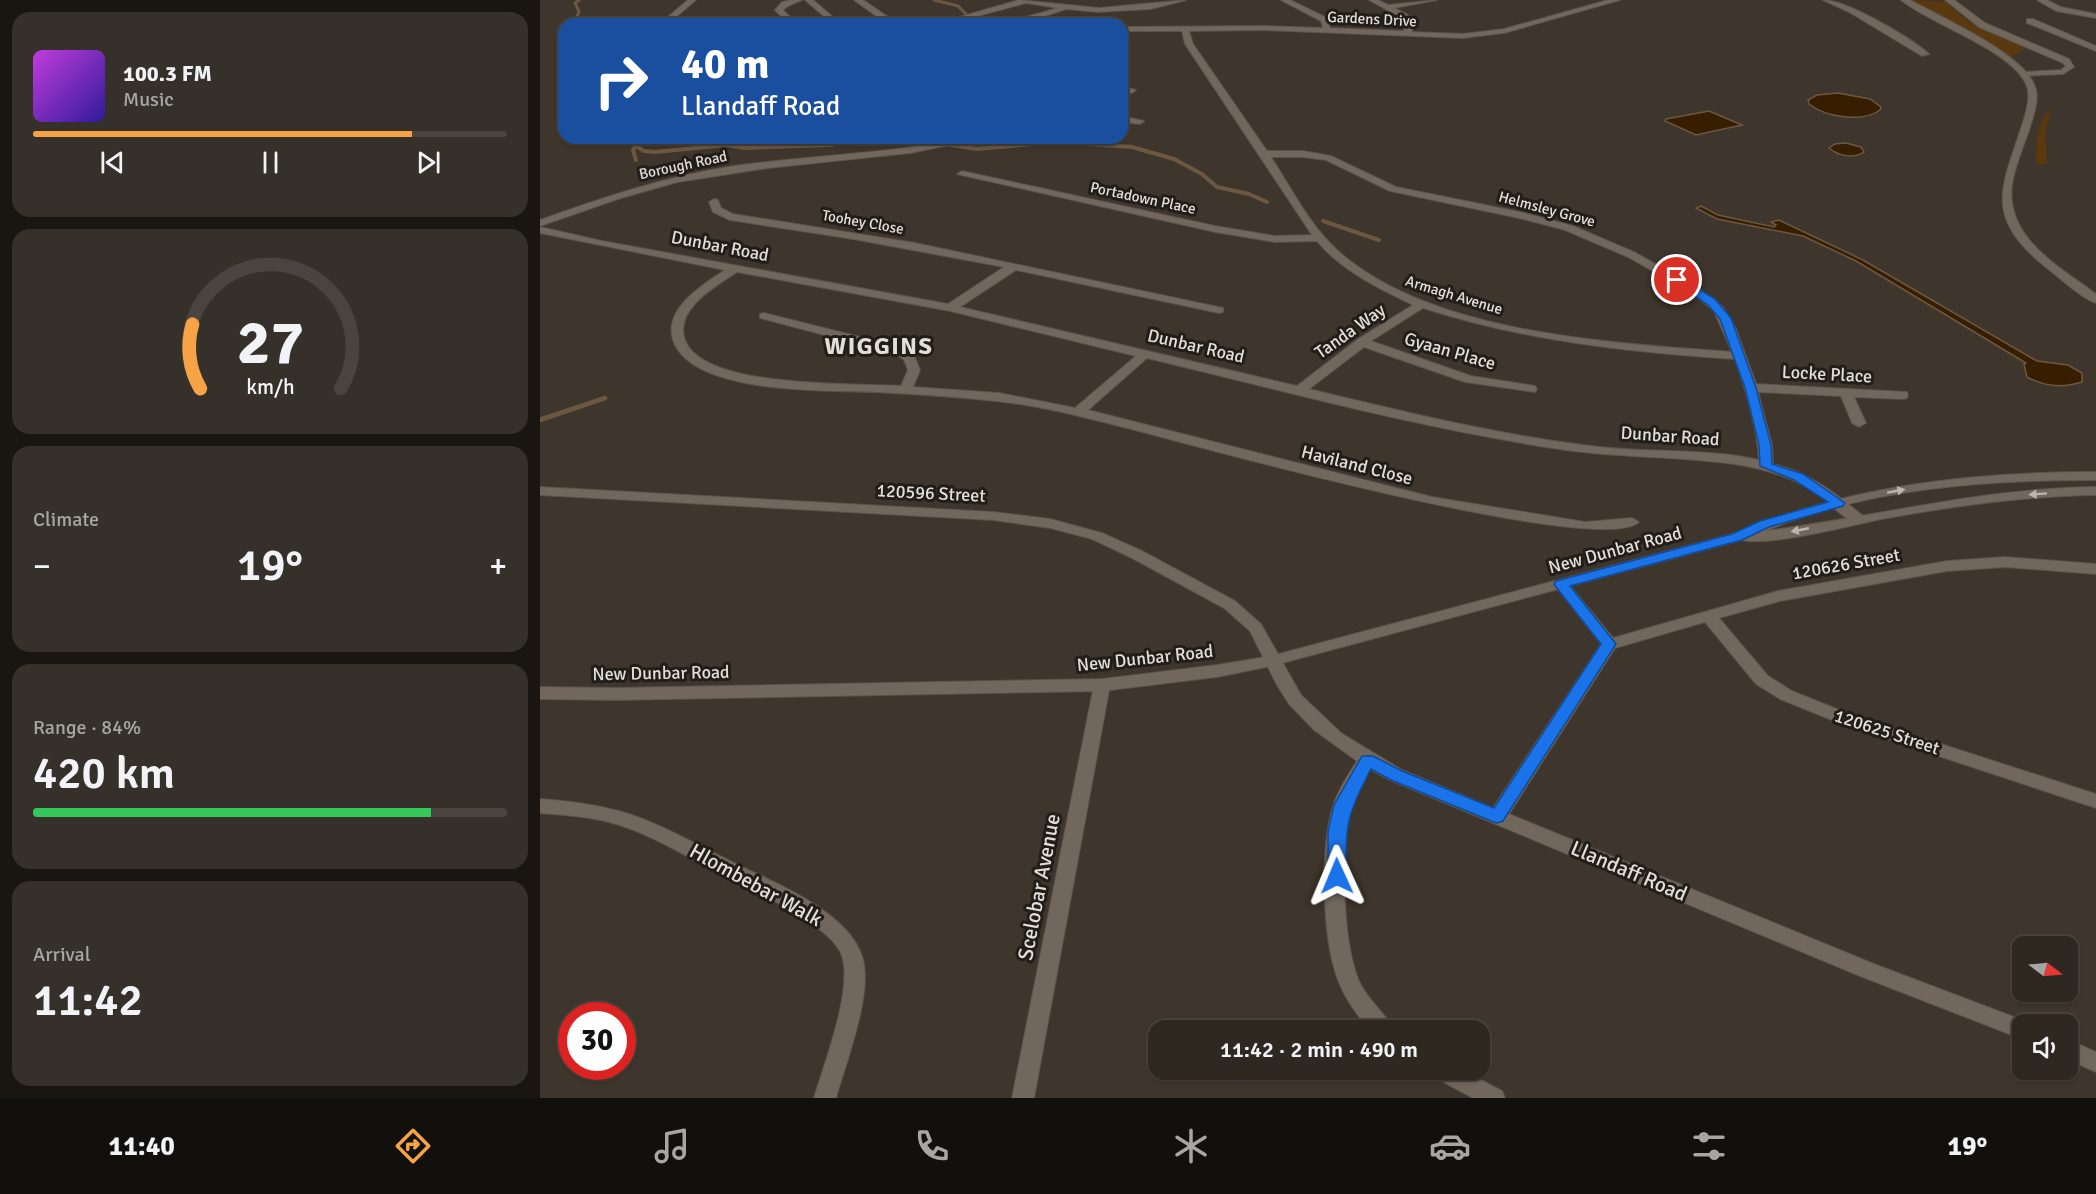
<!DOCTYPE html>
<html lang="en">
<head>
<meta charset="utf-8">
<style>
  body { margin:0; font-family:Signika,sans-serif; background:#36302a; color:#f1f3f6; height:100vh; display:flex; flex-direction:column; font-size:22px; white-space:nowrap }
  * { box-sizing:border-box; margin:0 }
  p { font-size:20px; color:#a7a6a5 }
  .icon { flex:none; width:33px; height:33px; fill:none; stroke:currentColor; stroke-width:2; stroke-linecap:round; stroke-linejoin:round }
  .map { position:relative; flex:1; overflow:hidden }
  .drawer { display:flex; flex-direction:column; gap:12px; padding:12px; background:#191612; width:540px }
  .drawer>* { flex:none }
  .guide { position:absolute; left:18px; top:18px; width:570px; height:126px; border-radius:18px; box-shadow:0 2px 4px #0004,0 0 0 2px #49443f; background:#1a4fa0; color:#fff; overflow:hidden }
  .needle { width:39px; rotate:106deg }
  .controls { position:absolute; left:1472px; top:936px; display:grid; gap:12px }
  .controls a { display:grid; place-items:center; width:66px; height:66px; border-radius:12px; background:#2e2821; box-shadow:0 2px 4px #0004,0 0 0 2px #49443f; font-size:30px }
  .speed { position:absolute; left:18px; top:1002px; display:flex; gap:12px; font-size:30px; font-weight:700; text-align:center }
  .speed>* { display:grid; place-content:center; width:78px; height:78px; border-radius:50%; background:#2e2821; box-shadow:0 2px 4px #0004,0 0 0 2px #49443f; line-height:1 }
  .speed .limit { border:9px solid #d22; background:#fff; color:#111 }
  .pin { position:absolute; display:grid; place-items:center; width:51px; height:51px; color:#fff; margin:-26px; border:3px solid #fff; border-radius:50%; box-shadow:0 2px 6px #0007 }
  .me { position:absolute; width:66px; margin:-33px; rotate:359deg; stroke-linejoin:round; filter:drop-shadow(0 0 4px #0008) }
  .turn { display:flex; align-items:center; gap:21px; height:126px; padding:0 24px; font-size:27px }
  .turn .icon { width:78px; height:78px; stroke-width:2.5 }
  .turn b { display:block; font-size:42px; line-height:51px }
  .big { font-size:45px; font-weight:600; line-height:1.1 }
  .drawer .widget { flex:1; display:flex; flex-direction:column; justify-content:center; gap:9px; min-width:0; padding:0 21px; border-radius:18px; background:#36302a }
  .drawer .dial { align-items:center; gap:0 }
  .dial svg { height:156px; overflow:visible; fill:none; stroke:#49443f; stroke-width:7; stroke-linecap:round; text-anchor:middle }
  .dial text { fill:#f1f3f6; stroke:none }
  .song { display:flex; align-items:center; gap:18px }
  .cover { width:72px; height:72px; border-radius:9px; background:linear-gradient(135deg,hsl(290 70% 55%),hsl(250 70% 35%)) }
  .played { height:6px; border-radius:3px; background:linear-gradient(90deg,#f5a345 80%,#49443f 80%) }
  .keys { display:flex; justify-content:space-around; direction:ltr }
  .heat { display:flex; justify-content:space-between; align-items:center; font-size:33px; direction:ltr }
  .charge { height:9px; border-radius:4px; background:linear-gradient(90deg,#34c759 84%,#49443f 0) }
  .trip { position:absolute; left:608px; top:1020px; width:342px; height:60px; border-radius:18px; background:#2e2821; box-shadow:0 2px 4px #0004,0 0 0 2px #49443f; font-weight:600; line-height:60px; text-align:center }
  .tab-bar { display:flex; height:96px; justify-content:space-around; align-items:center; background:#12100d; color:#a7a6a5 }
  .tab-bar .icon { width:42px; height:42px }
  .tab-bar .active { color:#f5a345 }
  .tab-bar b { font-size:27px; color:#f1f3f6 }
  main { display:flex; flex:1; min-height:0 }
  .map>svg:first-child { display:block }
  .green { fill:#5b390e }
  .water { fill:#381e00; stroke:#6c5841; stroke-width:1.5 }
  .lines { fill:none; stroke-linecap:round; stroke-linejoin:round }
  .stream-far2 { stroke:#6c5841; stroke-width:3 }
  .stream-far1 { stroke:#6c5841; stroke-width:4 }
  .stream { stroke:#6c5841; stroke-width:5 }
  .minor-casing { stroke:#5a524b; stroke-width:2 }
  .tertiary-casing { stroke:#5a524b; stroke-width:2 }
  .minor { fill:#71675d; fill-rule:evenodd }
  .tertiary { fill:#71675d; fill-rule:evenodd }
  .oneway { fill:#bcb4ae }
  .route { fill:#1a73e8; stroke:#114b97; stroke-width:1.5 }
  .labels { text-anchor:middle; stroke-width:6; stroke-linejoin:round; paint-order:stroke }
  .far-street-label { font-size:15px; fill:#e4ded9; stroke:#211d19 }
  .street-label { font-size:18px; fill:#e4ded9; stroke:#211d19 }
  .near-street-label { font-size:21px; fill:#e4ded9; stroke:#211d19 }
  .district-label { font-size:24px; font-weight:bold; letter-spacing:1.5px; fill:#e4ded9; stroke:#211d19 }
</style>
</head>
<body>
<main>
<section class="drawer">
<div class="widget">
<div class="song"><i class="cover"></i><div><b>100.3 FM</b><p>Music</p></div></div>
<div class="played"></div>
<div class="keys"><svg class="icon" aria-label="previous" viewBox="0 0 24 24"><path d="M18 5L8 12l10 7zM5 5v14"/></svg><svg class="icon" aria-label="pause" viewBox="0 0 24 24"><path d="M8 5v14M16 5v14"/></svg><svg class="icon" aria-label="next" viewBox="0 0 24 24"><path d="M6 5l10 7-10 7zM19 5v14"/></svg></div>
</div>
<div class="widget dial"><svg viewBox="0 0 100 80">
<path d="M14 69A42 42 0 1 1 86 69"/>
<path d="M14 69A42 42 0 0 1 10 36" stroke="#f5a345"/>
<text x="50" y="56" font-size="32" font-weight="700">27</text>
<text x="50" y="72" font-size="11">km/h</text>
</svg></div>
<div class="widget"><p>Climate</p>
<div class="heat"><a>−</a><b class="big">19°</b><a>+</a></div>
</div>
<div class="widget"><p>Range · 84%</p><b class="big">420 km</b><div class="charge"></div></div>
<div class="widget"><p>Arrival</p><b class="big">11:42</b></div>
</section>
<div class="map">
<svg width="1556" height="1098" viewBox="0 0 1556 1098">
  <rect width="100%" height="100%" fill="#3e352c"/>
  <g class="green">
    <polygon points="1372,0 1405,2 1426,20 1485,48 1471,58"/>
    <path d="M 1511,108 L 1505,135 L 1507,164 L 1496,164 C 1496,144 1496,123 1511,108 Z"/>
  </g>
  <g class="water">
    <path d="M 1298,93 L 1330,99 L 1341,107 L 1340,110 C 1322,123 1285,117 1269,104 L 1268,100 L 1277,95 Z"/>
    <polygon points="1169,111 1202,125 1156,135 1125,121 1126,119"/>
    <path d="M 1306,143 L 1321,147 L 1324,152 C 1314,159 1298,156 1289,148 L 1295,144 Z"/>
    <path d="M 1161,206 L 1178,215 L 1234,227 L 1236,225 L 1231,222 L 1239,220 L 1323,260 L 1497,361 L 1528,365 L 1542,373 L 1542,382 C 1523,388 1505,387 1487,377 L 1484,364 L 1486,363 L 1316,261 L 1263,236 L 1177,219 L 1156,208 Z"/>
  </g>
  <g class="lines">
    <g class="stream-far2">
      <polyline points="39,0 35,3 39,11 36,20 43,24"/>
      <polyline points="394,0 418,6 426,14"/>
    </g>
    <g class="stream-far1">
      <polyline points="114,138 96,146 104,151 115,152 187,145 204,148 290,145 336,138"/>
      <polyline points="390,138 405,144 437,149 517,142 592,147 634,159 662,174 677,187 709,194 727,202"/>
      <polyline points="96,146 93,150 96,160"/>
      <polyline points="783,221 839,240"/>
    </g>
    <polyline class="stream" points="0,420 65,398"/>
    <g class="minor-casing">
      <g id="minor">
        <polygon points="148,0 156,0 137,16 140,24 132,24 129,16"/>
        <polygon points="251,0 262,0 248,6 243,10 257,24 249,24 235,10 242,2"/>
        <polygon points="265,0 273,0 301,24 293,24"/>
        <polygon points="314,0 323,0 348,17 365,24 345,21 310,24 339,18"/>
        <polygon points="479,0 559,8 646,0 611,9 557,12 526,9 487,22 461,24 518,8 486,3 407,24 395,24"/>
        <path d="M 741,0 L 750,0 L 787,18 L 790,28 L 864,31 L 865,20 L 829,0 L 838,0 L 848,5 L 897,0 L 854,8 L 872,17 L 874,25 L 872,32 L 923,34 L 964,29 L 1068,0 L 1080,0 L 964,33 L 923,38 L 724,30 L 649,31 L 653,44 L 727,151 L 763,151 L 791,156 L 856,187 L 980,212 L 1033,226 L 1096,253 L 1161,290 L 1183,307 L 1196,329 L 1216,384 L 1367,392 L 1368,395 L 1367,398 L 1362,399 L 1314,397 L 1326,423 L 1319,427 L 1312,423 L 1301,396 L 1218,392 L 1232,445 L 1233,464 C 1269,472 1295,493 1323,516 L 1325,519 L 1323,522 C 1309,526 1293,506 1282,497 C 1256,478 1227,469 1194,464 C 1136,456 1077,458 1019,449 C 880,428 744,391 607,358 L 548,410 L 892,497 L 1045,522 L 1092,518 L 1099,522 C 1060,558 660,447 591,429 C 543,417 495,404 445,400 C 409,396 372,394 336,392 C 287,390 151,395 133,340 C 123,308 164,284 185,270 L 0,233 L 0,227 L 62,241 L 408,304 L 464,267 L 313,239 L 190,220 L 173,212 L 169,202 L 174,199 L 178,200 L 181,208 L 193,214 L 375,243 L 683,308 L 683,312 L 679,313 L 476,270 L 420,307 L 757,386 L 818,339 L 873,305 C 838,288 802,271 777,241 L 735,242 L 675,232 L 417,174 L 422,171 L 675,226 L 735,236 L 772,235 L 645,44 L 642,31 L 582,31 L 582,27 L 724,26 L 783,28 L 781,21 ZM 731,157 L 763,157 L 786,160 L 850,191 L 979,218 L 1025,230 L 1088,257 L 1153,294 L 1174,311 L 1192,352 C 1072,343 890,334 797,250 C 769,224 751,188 731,157 ZM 197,272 L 410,311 L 596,356 L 535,408 L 459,393 L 373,387 L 380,370 L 374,355 L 364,348 L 224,313 L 220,314 L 220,318 L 356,354 L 364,360 L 368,370 L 361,386 C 314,383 163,389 145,340 C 134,309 176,286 197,272 ZM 883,308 C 985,341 1089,352 1195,359 C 1206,392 1217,426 1219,460 C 1167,448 1112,453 1060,447 C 961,436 865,412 769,389 L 824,347 L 925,382 L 995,392 L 997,389 L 995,386 L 931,376 L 831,341 Z"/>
        <path d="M 1283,0 C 1307,0 1371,38 1389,54 L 1382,56 L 1309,12 Z"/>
        <polygon points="1405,0 1414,0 1445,23 1529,59 1534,67 1523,74 1481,76 1480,74 1484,72 1521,70 1526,66 1523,63 1439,27"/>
        <polygon points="1497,0 1507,0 1521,7 1556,14 1556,18 1516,11"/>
        <polygon points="1487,19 1493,19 1556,46 1556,51 1487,23"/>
        <polygon points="582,86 596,90 592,93 582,92"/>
        <polygon points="582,116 604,121 600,124 582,122"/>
        <path d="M 427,138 L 445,138 L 370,153 L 228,168 L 138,182 L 81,198 L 0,226 L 0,220 C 64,197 127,176 194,166 C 272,155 350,154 427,138 Z"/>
        <path d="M 0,487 L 453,512 L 510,519 L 562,533 L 602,551 L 695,601 L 721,624 L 761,695 L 801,733 L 862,770 L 953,808 L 1061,644 L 1016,587 L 1013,584 L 1016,581 L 1026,581 L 1073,638 L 1238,591 L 1407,561 L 1465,557 L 1556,564 L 1556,574 L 1465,567 L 1407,571 L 1240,601 L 1179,618 L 1228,676 L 1252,691 L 1314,716 L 1556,794 L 1556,808 L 1302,724 L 1240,699 L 1216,684 L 1165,622 L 1075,648 L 969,814 L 1334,964 L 1490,1023 L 1482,1024 L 1482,1039 L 1320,976 L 850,780 L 830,769 C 823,781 816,793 812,807 C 800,848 802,941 819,981 C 827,1000 845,1012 854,1030 L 830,1030 C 817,1015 805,999 798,980 C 782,938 780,849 793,806 C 798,790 808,775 817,761 L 774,730 L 749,704 L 737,685 L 710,631 L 684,608 L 592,558 L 552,539 L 510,528 L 453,520 L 0,495 Z"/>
        <polygon points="562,679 568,681 570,685 494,1098 472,1098 554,685 556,681"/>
        <path d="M 0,799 C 31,801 60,805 89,814 C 123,825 153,843 184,858 C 225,879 307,909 322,956 C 334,991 306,1062 296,1098 L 274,1098 C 284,1064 313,990 302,956 C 291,923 202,885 171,869 C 140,853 110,834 76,824 C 52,817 26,815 0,813 Z"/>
        <polygon points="1527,1039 1556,1052 1556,1072 1527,1059"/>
        <polygon points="891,1070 922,1070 962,1091 965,1098 933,1098 894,1077"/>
      </g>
    </g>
    <g class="tertiary-casing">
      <g id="tertiary">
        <path d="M 1361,0 L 1370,0 C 1401,17 1481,53 1494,84 C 1500,96 1495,111 1491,124 C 1485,144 1475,164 1472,185 C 1465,238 1520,267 1556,294 L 1556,303 C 1542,299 1520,278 1508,269 C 1441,215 1462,189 1484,119 C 1487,108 1491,95 1486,84 C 1471,50 1390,24 1361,0 Z"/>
        <path d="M 1556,472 L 1556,480 C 1445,480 1329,488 1225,531 C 1336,517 1442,488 1556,487 L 1556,495 C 1484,496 1413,506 1342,519 C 1312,525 1227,547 1202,540 L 731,666 L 677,677 L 562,691 L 76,700 L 0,699 L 0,687 L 76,688 L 562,679 L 677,665 L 731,656 L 1192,534 C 1308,486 1431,472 1556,472 Z"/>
      </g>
    </g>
    <use href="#minor" class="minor"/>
    <use href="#tertiary" class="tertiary"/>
  </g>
  <defs><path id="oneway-solid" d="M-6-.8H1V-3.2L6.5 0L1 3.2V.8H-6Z" transform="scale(1.5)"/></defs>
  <g class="oneway">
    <use href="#oneway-solid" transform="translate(1356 491) rotate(-10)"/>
    <use href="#oneway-solid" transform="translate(1498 494) rotate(176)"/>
    <use href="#oneway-solid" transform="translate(1260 530) rotate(169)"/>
  </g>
  <path class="route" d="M 1133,278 L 1141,278 L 1175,299 L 1191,318 L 1216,388 L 1231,445 L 1232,464 L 1263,474 L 1305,503 L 1303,506 L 1229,527 L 1202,540 L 1030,586 L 1076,644 L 963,821 L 957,823 L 951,821 L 851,780 L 831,769 C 807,814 805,825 806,876 L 803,881 L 797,883 L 790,881 L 788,876 L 788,831 L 794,805 L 822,756 L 833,756 L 862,771 L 954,808 L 1061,644 L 1016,587 L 1014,584 L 1016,581 L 1192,534 L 1220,521 L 1288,502 L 1254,480 L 1220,466 L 1219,445 L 1205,388 L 1180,319 L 1167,304 L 1133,282 Z"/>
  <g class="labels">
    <g class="far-street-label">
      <text transform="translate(832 19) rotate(3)" y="5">Gardens Drive</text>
      <text transform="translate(143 165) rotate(-12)" y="5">Borough Road</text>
      <text transform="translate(603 198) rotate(12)" y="5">Portadown Place</text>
      <text transform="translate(1007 209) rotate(15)" y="5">Helmsley Grove</text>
      <text transform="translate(323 222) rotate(10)" y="5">Toohey Close</text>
      <text transform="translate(914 295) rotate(17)" y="5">Armagh Avenue</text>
    </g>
    <g class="street-label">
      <text transform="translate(180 246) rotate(11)" y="6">Dunbar Road</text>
      <text transform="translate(810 331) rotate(-35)" y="6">Tanda Way</text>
      <text transform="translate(656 346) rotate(13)" y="6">Dunbar Road</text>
      <text transform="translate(910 351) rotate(16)" y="6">Gyaan Place</text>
      <text transform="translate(1287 374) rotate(3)" y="6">Locke Place</text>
      <text transform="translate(1130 436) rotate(4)" y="6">Dunbar Road</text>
      <text transform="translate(817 465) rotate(14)" y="6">Haviland Close</text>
      <text transform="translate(391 493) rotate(3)" y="6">120596 Street</text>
      <text transform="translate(1075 550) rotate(-15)" y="6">New Dunbar Road</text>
      <text transform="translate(1306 564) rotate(-10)" y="6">120626 Street</text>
      <text transform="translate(605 658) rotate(-6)" y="6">New Dunbar Road</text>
      <text transform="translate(121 673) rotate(-1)" y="6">New Dunbar Road</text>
      <text transform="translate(1347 732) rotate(18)" y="6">120625 Street</text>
    </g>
    <g class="near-street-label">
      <text transform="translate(1089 871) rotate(23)" y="7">Llandaff Road</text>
      <text transform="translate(216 885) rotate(29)" y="7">Hlombebar Walk</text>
      <text transform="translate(499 887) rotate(-79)" y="7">Scelobar Avenue</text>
    </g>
    <g class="district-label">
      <text x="339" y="354">WIGGINS</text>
    </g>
  </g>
</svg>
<div class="controls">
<a><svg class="needle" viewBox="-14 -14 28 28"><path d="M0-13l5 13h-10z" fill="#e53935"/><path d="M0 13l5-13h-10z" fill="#a7a6a5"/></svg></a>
<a><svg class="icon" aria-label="sound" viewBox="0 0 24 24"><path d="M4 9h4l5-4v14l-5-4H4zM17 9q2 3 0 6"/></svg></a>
</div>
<div class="speed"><div class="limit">30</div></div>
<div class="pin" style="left:1137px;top:280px;background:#d93025"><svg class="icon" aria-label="arrive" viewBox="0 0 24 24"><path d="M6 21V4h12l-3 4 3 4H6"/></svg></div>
<svg class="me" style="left:797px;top:876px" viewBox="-20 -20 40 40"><path d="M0-17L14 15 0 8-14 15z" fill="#1a73e8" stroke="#fff" stroke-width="4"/></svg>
<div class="trip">11:42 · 2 min · 490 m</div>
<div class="guide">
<div class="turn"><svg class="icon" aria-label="right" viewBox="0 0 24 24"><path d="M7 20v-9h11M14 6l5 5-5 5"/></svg><div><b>40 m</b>Llandaff Road</div></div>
</div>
</div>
</main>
<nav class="tab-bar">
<b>11:40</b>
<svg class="icon active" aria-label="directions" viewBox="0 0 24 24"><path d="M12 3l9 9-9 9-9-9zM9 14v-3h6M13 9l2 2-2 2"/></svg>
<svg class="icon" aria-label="music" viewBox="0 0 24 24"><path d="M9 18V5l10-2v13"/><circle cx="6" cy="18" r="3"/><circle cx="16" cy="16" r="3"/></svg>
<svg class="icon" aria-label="phone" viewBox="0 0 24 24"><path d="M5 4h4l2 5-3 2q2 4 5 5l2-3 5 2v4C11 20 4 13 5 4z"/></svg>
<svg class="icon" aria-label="climate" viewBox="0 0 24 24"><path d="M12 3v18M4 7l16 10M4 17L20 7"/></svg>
<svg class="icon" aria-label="car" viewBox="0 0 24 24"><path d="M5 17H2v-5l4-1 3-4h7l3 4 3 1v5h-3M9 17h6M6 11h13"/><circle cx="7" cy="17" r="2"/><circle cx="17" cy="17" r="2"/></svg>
<svg class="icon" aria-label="filters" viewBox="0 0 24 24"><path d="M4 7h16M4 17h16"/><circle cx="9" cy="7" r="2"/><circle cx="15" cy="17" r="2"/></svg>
<b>19°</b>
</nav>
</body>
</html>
